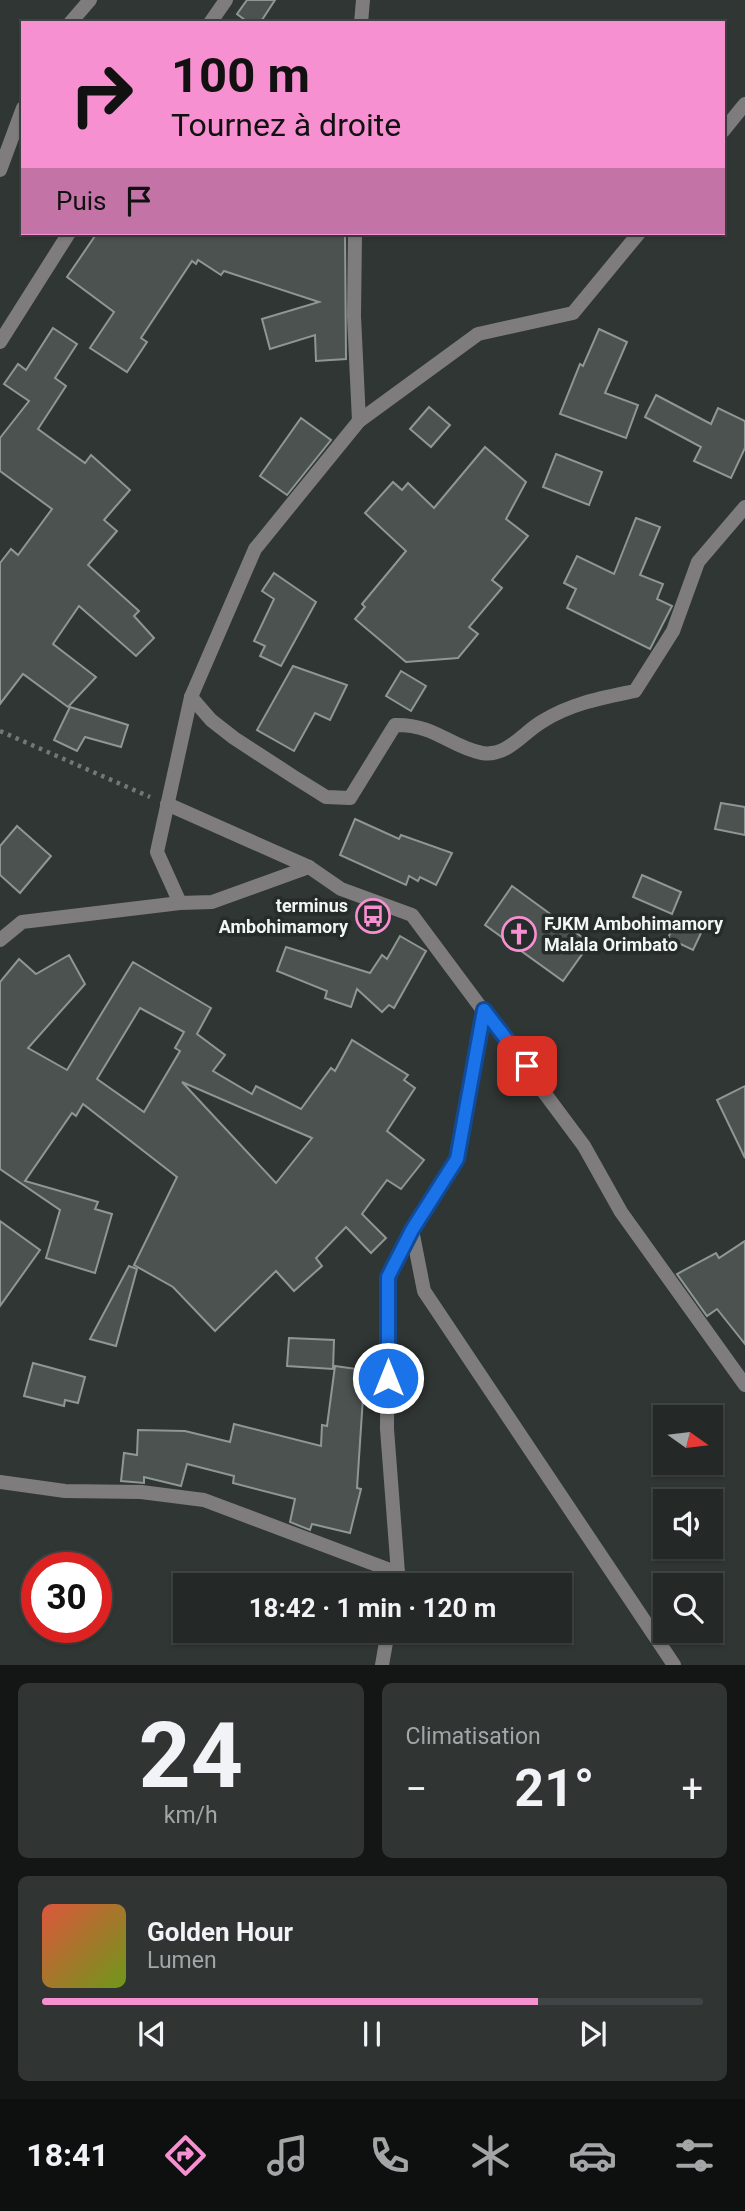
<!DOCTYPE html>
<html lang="fr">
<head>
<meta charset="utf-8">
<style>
  body { margin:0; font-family:Roboto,sans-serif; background:#303433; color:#f1f3f6; height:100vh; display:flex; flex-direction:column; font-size:26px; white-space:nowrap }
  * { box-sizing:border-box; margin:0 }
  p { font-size:23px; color:#a3a6a7 }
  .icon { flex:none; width:38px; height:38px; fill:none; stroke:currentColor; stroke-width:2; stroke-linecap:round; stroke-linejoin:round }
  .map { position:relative; height:1665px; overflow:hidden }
  .details { display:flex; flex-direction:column; gap:18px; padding:18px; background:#141615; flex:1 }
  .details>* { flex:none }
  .banner { position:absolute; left:21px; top:21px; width:704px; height:214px; border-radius:0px; box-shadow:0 2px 5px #0004,0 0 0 2px #414444; background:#f690d0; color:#111; overflow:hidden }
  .needle { width:46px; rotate:104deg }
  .buttons { position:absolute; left:653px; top:1405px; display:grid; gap:14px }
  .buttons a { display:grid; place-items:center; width:70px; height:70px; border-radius:0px; background:#242827; box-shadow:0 2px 5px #0004,0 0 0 2px #414444; font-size:35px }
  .speed { position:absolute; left:21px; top:1552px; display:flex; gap:14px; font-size:35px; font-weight:700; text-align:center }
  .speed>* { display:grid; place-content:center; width:91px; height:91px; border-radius:50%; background:#242827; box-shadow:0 2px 5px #0004,0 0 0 2px #414444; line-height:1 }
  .speed .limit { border:10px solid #d22; background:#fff; color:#111 }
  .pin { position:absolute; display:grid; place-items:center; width:60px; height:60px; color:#fff; margin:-30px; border-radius:14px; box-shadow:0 4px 10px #0006 }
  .me { position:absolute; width:77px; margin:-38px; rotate:0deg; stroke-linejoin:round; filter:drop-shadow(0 0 5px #0008) }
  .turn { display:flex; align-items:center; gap:24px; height:147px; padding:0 35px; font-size:32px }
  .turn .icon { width:91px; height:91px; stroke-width:2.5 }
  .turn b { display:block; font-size:49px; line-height:60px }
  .then { display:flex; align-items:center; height:66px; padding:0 35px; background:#0003; gap:14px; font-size:26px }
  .big { font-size:52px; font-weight:700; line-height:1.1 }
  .details .tile { flex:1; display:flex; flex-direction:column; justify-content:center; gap:10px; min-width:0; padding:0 24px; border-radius:10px; background:#303433 }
  .details .dial { align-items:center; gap:0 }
  .dial b { font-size:91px; line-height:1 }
  .song { display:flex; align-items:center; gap:21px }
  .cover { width:84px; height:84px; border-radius:10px; background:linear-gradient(135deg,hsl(10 70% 55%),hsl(80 70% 35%)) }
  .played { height:7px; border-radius:4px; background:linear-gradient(90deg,#f690d0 75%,#414444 75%) }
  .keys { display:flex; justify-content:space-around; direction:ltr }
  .heat { display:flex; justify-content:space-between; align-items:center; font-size:38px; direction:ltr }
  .details .tiles { flex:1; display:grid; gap:18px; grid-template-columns:1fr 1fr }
  .tile:last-child { grid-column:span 2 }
  .trip { position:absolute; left:173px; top:1573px; width:399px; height:70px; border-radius:0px; background:#242827; box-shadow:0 2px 5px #0004,0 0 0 2px #414444; font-weight:700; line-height:70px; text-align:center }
  .menu { display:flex; height:112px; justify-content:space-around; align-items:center; background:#0e1010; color:#a3a6a7 }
  .menu .icon { width:49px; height:49px }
  .menu .current { color:#f690d0 }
  .menu b { font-size:32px; color:#f1f3f6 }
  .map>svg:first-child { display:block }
  .building { fill:#4b5250; stroke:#8f9794; stroke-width:2; fill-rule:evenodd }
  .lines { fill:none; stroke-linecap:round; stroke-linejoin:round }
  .path { stroke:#737876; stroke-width:4.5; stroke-dasharray:3.5 5; stroke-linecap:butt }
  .minor { stroke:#7f7c7e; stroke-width:14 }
  .tertiary { stroke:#7f7c7e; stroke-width:14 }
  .route-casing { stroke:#114b97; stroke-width:18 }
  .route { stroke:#1a73e8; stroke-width:12 }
  .labels { text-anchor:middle; stroke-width:7; stroke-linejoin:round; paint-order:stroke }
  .poi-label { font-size:18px; font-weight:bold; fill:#f2f6f4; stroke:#262c2a; text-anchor:end }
</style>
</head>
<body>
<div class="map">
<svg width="745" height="1665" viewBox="0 0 745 1665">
  <rect width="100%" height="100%" fill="#303634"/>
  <g class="building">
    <polygon points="247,0 275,0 260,23 249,23 237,14"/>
    <polygon points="97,233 345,233 346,359 316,361 315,335 270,349 262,319 319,302 224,271 221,275 198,260 196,264 192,261 141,338 147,342 127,372 90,348 114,312 67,277"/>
    <polygon points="53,328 77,344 55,378 66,386 38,429 85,463 91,455 130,490 104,520 117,531 88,565 139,611 134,616 154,638 136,656 79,606 53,644 96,677 68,707 23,674 0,704 0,563 11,549 18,555 52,509 0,471 0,438 29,401 4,384 18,364 26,370"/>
    <polygon points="599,329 627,342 605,393 638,405 626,438 560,414 580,364 583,366"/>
    <polygon points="656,395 711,424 718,408 745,421 745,448 731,478 694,461 701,447 645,417"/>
    <polygon points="429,407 450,425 431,447 410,429"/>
    <polygon points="301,418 331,440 287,495 260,476"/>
    <polygon points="485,447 526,482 506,519 528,536 492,580 502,588 469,627 478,634 458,658 406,662 355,619 365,607 362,604 406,551 365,513 393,482 402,490 408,483 434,508"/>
    <polygon points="556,454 602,472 589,505 543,487"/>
    <polygon points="636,518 660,527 640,575 663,584 657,599 672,606 650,649 567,608 576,589 564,583 577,556 614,574"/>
    <polygon points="274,573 316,602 281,666 260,656 265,646 254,641 274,599 262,591"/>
    <polygon points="293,666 347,685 330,720 315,713 294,751 257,730"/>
    <polygon points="401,671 426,686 411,711 386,696"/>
    <polygon points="70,707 128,725 121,747 85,737 77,751 54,740"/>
    <polygon points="721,803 745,807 745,835 715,829"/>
    <polygon points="355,819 399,839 401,835 452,853 436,885 420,877 418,881 409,876 406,885 340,855"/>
    <polygon points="17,826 51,856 20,893 0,875 0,846"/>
    <polygon points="642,875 681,892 672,914 633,897"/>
    <polygon points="512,886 590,943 563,981 485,925"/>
    <polygon points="677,919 702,931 693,950 668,938"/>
    <polygon points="400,936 426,951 394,1008 389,1005 382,1012 357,989 351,1007 325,998 327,991 277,971 286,947 370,973 382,955 387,959"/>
    <path d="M 69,955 L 85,984 L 28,1048 L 67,1070 L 133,962 L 211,1008 L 197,1034 L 225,1055 L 213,1071 L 252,1094 L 256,1086 L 301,1109 L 331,1068 L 335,1071 L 352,1040 L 408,1075 L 404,1080 L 415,1088 L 387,1131 L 424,1160 L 401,1189 L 387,1180 L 362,1214 L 386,1238 L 371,1253 L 346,1227 L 316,1258 L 322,1266 L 294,1291 L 276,1271 L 215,1331 L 173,1287 L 134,1265 L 177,1177 L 83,1104 L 76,1116 L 72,1113 L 25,1181 L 98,1202 L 95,1209 L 112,1214 L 95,1273 L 46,1258 L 60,1210 L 0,1169 L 0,982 L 19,959 L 36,974 ZM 140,1008 L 184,1032 L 175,1048 L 180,1051 L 144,1112 L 97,1079 ZM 182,1082 L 272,1121 L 312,1138 L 276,1183 Z"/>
    <polygon points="745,1086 745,1158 717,1100"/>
    <polygon points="0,1221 40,1250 0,1306"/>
    <polygon points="745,1241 745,1344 717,1309 707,1316 677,1274 716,1253 719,1258"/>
    <polygon points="129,1266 137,1269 116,1346 90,1339"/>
    <polygon points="289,1338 334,1340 333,1369 287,1366"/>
    <polygon points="33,1363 85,1377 78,1403 65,1400 64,1406 24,1396"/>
    <polygon points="335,1366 371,1371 368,1397 363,1397 357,1488 361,1489 350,1533 312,1524 310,1530 290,1522 295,1499 233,1483 234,1476 187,1464 181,1486 144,1477 144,1483 121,1481 124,1453 137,1455 138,1430 185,1431 230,1442 234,1424 321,1446 322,1425 327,1426"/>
  </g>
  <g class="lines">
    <polyline class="path" points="0,731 150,797"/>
    <g class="minor">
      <polyline points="70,23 90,0"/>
      <polyline points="361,23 363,0"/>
      <polyline points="723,131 745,104"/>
      <polyline points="0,170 23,108"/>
      <polyline points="355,233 354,316 359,421 255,549 191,697 157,852 180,903 212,902 309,867 341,889 412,915 584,1146 621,1212 745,1385"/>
      <polyline points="359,421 478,334 573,313 639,233"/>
      <path d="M 191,697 L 211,720 L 234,738 L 294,777 L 326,797 L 350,798 L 395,725 C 435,724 450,747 482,753 C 508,757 523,732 543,721 C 572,703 602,698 635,691 L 673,631 L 698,562 L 745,507"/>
      <polyline points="167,804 309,867"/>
      <polyline points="0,940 22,922 180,903"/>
      <polyline points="484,1010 457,1159 412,1230 424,1291 674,1665"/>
      <polyline points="0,1482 65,1491 141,1492 204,1500 398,1573"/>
      <polyline points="396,1586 398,1573 387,1429 388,1277 412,1230"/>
      <polyline points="382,1665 388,1631"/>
    </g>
    <g class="tertiary">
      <polyline points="210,23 226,0"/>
      <polyline points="0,342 69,233"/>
    </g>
  </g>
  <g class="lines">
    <g class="route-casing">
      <polyline id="route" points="388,1378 388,1277 412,1230 457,1159 484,1010 527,1066"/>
    </g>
    <use href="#route" class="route"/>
  </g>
  <defs>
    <g id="bus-ring" transform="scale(1.75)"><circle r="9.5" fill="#262c2a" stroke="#f690d0" stroke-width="1.5"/><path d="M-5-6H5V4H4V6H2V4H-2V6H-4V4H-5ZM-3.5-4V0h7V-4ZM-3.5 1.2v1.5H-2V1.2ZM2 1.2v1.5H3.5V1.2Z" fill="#f690d0"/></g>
    <g id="church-ring" transform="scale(1.75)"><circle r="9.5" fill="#262c2a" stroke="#f690d0" stroke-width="1.5"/><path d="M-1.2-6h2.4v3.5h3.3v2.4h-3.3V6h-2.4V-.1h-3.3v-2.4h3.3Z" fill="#f690d0"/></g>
  </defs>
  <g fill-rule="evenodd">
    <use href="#bus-ring" x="373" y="916"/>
    <use href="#church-ring" x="519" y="934"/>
  </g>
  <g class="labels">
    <g class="poi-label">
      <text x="348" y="912">terminus<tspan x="348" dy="21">Ambohimamory</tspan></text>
      <text x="544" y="930" text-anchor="start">FJKM Ambohimamory<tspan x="544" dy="21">Malala Orimbato</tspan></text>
    </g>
  </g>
</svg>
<div class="buttons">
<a><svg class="needle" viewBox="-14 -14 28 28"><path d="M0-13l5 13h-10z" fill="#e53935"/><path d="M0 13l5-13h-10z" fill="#a3a6a7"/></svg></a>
<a><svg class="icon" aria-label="sound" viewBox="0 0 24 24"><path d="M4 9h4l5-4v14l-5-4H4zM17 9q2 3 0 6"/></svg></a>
<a><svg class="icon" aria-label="search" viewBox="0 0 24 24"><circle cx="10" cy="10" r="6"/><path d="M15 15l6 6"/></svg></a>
</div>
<div class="speed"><div class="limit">30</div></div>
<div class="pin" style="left:527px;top:1066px;background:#d93025"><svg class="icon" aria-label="arrive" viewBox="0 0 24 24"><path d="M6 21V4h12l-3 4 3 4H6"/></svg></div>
<svg class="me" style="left:388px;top:1378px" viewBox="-20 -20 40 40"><circle r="17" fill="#1a73e8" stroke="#fff" stroke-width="3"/><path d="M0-11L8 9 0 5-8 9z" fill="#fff"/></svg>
<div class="trip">18:42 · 1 min · 120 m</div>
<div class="banner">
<div class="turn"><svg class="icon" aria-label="right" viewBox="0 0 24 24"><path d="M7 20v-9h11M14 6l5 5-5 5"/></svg><div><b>100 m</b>Tournez à droite</div></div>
<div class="then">Puis<svg class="icon" aria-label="arrive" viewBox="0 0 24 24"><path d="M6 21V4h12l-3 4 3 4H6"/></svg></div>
</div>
</div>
<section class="details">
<div class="tiles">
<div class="tile dial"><b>24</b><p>km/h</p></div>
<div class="tile"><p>Climatisation</p>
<div class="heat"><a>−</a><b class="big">21°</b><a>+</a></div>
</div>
<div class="tile">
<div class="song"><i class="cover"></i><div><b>Golden Hour</b><p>Lumen</p></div></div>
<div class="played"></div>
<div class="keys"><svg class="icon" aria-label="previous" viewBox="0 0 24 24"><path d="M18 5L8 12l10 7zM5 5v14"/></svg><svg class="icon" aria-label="pause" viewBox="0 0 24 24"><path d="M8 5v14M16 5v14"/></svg><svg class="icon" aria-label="next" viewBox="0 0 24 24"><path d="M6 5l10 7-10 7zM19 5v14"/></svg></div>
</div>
</div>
</section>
<nav class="menu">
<b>18:41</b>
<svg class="icon current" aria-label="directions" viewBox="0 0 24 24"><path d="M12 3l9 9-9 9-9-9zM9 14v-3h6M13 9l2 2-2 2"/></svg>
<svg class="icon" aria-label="music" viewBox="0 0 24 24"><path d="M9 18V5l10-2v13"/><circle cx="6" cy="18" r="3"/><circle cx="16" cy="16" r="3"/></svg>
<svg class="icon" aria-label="phone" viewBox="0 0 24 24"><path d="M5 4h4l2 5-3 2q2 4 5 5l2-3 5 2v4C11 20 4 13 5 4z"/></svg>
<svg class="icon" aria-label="climate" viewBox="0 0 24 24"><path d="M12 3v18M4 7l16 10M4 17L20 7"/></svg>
<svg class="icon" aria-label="car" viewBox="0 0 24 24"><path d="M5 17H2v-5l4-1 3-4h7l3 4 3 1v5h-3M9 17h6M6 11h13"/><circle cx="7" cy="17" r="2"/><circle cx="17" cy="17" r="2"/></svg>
<svg class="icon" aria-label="filters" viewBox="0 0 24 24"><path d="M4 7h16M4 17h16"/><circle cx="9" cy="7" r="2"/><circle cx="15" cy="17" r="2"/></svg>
</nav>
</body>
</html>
